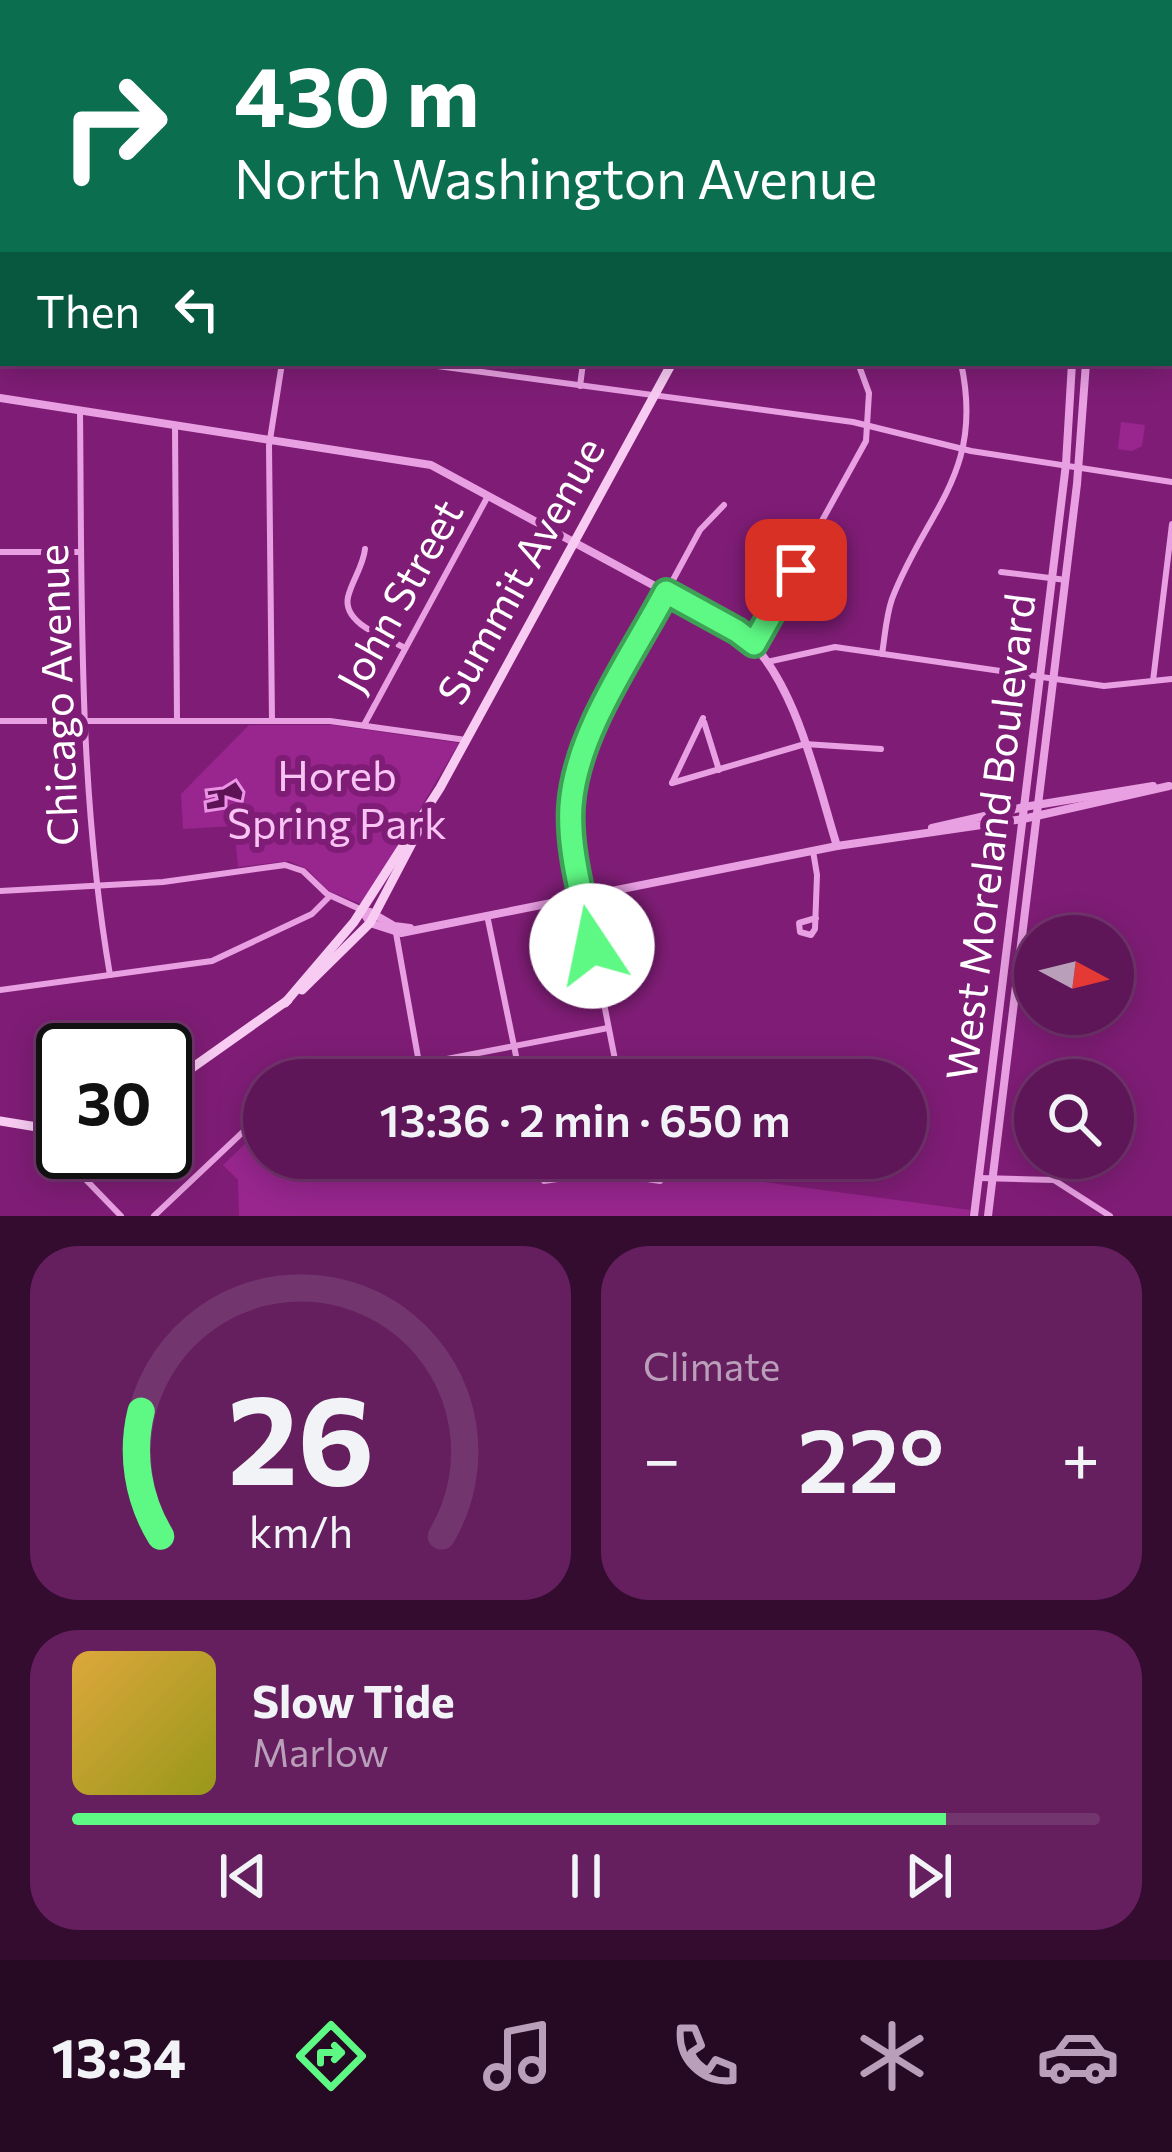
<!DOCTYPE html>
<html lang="en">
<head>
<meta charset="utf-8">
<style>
  body { margin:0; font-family:Commissioner,sans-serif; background:#651f5e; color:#f1f3f6; height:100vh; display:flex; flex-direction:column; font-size:45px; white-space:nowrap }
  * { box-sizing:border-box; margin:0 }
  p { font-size:39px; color:#ba9fba }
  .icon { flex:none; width:66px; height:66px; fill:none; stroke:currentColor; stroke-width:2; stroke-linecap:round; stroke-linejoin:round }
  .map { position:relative; height:1216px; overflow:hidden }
  .sheet { display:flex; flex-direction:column; gap:30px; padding:30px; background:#340c30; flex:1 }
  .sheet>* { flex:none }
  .top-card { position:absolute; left:0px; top:0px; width:1173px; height:366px; box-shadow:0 6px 30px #0003,0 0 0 3px #73356e; background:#0b6e4f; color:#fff; overflow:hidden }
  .needle { width:78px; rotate:97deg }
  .fabs { position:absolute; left:1014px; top:915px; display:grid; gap:24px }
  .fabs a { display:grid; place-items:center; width:120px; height:120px; border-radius:50%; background:#5f1658; box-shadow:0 6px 30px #0003,0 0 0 3px #73356e; font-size:60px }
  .speed { position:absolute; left:36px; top:1023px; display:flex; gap:24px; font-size:60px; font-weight:700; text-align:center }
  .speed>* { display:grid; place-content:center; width:156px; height:156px; border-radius:50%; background:#5f1658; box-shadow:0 6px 30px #0003,0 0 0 3px #73356e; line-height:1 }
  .speed .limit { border:6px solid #111; border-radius:18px; background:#fff; color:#111 }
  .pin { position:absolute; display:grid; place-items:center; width:102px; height:102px; color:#fff; margin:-51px; border-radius:24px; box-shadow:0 6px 18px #0006 }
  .me { position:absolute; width:132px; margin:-66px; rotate:349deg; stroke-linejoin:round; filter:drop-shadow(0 0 9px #0008) }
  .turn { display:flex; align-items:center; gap:42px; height:252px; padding:0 36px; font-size:54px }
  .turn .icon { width:156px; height:156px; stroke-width:2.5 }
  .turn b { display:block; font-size:84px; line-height:102px }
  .then { display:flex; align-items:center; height:114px; padding:0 36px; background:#0003; gap:24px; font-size:45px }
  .big { font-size:90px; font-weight:600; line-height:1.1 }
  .sheet .widget { flex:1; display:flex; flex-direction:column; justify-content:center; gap:18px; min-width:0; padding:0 42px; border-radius:48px; background:#651f5e }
  .sheet .dial { align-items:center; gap:0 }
  .dial svg { height:312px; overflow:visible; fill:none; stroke:#73356e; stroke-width:7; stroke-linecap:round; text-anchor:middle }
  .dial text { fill:#f1f3f6; stroke:none }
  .song { display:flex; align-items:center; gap:36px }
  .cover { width:144px; height:144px; border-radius:18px; background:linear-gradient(135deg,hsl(40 70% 55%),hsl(60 70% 35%)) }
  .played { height:12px; border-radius:6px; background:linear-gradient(90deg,#5ef984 85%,#73356e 85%) }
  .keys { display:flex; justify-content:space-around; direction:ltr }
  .heat { display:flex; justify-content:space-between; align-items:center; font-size:66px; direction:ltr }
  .sheet .tiles { flex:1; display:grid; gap:30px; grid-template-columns:1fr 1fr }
  .widget:last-child { grid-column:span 2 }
  .trip { position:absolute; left:243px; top:1059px; width:684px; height:120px; border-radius:60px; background:#5f1658; box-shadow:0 6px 30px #0003,0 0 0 3px #73356e; font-weight:600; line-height:120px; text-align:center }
  .tabs { display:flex; height:192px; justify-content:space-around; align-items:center; background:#260923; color:#ba9fba }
  .tabs .icon { width:84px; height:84px }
  .tabs .selected { color:#5ef984 }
  .tabs b { font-size:54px; color:#f1f3f6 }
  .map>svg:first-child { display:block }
  .green { fill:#98268e }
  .water { fill:#5e1356; stroke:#eb93e5; stroke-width:3 }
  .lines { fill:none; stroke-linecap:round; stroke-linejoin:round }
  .minor { stroke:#e9a0e3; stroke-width:6 }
  .tertiary { stroke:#e9a0e3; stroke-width:8 }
  .secondary { stroke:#f7cbf2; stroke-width:9 }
  .route-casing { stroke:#3da256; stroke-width:30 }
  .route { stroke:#5ef984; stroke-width:21 }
  .labels { text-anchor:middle; stroke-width:12; stroke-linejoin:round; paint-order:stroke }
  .street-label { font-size:42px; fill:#fff; stroke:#7f1d76 }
  .park-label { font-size:42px; fill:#f7c4f3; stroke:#7f1d76 }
</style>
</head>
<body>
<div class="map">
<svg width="1172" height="1216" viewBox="0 0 1172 1216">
  <rect width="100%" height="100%" fill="#7f1d76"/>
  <g class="green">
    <polygon points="1121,422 1145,425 1142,446 1132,451 1118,449"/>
    <polygon points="249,725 332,725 459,743 363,905 329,891 307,869 289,861 238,867 234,826 183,829 181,794"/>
    <polygon points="264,1126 264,1158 587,1158 970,1210 969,1216 239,1216 238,1180 223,1165"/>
  </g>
  <polygon class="water" points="236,780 244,792 242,802 226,797 226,808 206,811 205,802 217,799 216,795 207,797 206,790 223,788"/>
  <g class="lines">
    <g class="minor">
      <polyline points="183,0 206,3"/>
      <polyline points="325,3 325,0"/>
      <polyline points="708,3 709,0"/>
      <polyline points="1092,3 1102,0"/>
      <polyline points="1164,3 1165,0"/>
      <polyline points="0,180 3,181"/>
      <polyline points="1170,221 1172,221"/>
      <polyline points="0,301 3,301"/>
      <polyline points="1170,305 1172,305"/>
      <polyline points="415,363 853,422 971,451 1172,482"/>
      <polyline points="580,386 583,363"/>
      <path d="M 80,411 C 82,599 78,789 110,975"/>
      <polyline points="175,425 177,721"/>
      <path d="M 365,549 C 363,567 352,580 348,597 C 342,624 387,638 405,648"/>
      <polyline points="0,552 80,552"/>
      <polyline points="1001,572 1066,580"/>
      <polyline points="754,644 866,441 869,393 858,363"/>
      <path d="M 882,654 C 885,636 886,616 892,599 C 926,510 985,473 961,363"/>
      <polyline points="767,662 835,647 1104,686 1172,679"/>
      <polyline points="1153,681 1172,524"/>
      <polyline points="272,720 269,446 282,363"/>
      <polyline points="0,721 330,721 466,740"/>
      <polyline points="704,722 719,770"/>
      <polyline points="364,725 488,496"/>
      <polyline points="672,783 805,744 881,749"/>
      <polyline points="672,783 703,718"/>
      <polyline points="813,851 817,875 815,929 811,935 800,932 799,923 816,918"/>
      <polyline points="0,891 163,882 285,865 303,871 327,894 362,910"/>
      <polyline points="487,915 521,1080"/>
      <polyline points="396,933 422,1080"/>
      <polyline points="0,990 212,961 312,914 330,896"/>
      <polyline points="338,1080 608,1028"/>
      <polyline points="619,1080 577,866 570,822 573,787 588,737 700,530 724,505"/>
      <polyline points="59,1127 63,1156 121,1216"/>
      <polyline points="536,1158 544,1181 603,1172 660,1181"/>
      <polyline points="635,1158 636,1159"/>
      <polyline points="979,1178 1054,1180 1110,1216"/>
      <polyline points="154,1216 264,1112"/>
    </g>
    <g class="tertiary">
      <polyline points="0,56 3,57"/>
      <polyline points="0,69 3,69"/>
      <path d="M 0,398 L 431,465 L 738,631 C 794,672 817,782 837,846"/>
      <polyline points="932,828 1024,807 1153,786"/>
      <polyline points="362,910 370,923 401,933 837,846 1023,819 1169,786"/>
      <polyline points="370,912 394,926 410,928"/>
      <polyline points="974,1216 1066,464 1072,363"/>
      <polyline points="988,1216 1077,484 1086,363"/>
    </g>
    <g class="secondary">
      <polyline points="813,3 814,0"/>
      <polyline points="302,990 370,923 421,826"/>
      <polyline points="285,1003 354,922 440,788 672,363"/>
      <polyline points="165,1087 288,1000"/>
      <polyline points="0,1121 37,1127 63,1127"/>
    </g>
  </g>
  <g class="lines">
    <g class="route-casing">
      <path id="route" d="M 592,946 C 584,901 568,852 571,806 C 576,733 632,656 666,592 L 737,631 L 754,644 L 796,570"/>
    </g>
    <use href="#route" class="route"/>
  </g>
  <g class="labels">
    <g class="street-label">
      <text transform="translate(521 571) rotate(-61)" y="15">Summit Avenue</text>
      <text transform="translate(400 596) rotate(-61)" y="15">John Street</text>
      <text transform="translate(58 695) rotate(-92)" y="15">Chicago Avenue</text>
      <text transform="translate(991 837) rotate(-83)" y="15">West Moreland Boulevard</text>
    </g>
    <g class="park-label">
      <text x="337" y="791">Horeb<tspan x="337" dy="48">Spring Park</tspan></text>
    </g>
  </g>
</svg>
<div class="fabs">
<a><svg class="needle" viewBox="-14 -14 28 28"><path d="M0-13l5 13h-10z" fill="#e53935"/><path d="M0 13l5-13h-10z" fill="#ba9fba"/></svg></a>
<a><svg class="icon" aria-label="search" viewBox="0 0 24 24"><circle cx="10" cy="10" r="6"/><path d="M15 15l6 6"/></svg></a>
</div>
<div class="speed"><div class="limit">30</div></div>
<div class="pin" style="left:796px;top:570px;background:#d93025"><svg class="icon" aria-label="arrive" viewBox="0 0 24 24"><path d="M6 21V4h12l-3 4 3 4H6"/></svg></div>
<svg class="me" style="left:592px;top:946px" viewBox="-20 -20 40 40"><circle r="19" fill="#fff"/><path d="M0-13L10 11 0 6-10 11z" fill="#5ef984"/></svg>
<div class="trip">13:36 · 2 min · 650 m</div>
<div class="top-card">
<div class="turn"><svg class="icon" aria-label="right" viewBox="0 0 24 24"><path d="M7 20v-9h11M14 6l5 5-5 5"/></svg><div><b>430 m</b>North Washington Avenue</div></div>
<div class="then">Then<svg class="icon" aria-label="left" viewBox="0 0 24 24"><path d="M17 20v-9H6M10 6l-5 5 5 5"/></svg></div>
</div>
</div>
<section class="sheet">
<div class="tiles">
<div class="widget dial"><svg viewBox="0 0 100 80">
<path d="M14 69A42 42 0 1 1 86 69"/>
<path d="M14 69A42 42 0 0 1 9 37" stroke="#5ef984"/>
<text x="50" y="56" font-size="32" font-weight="700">26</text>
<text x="50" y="72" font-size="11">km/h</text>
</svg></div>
<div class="widget"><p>Climate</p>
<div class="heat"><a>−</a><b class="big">22°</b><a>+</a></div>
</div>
<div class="widget">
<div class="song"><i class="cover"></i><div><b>Slow Tide</b><p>Marlow</p></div></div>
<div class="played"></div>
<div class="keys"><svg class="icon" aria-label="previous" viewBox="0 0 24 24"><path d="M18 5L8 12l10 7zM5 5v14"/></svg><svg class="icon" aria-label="pause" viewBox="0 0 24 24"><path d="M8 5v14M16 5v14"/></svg><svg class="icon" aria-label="next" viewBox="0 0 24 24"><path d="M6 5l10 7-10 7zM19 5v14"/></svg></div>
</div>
</div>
</section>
<nav class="tabs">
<b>13:34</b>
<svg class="icon selected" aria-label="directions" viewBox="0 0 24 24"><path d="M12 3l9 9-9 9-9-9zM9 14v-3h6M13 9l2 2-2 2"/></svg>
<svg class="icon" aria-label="music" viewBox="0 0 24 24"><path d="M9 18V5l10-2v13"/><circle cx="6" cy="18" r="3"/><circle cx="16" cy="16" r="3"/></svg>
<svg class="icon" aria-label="phone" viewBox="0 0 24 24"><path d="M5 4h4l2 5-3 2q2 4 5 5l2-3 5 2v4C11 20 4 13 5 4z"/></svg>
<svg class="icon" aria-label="climate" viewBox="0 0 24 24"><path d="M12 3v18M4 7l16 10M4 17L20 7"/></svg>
<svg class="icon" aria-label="car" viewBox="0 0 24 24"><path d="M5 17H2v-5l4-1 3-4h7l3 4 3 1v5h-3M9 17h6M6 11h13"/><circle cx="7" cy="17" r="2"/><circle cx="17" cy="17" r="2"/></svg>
</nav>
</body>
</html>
